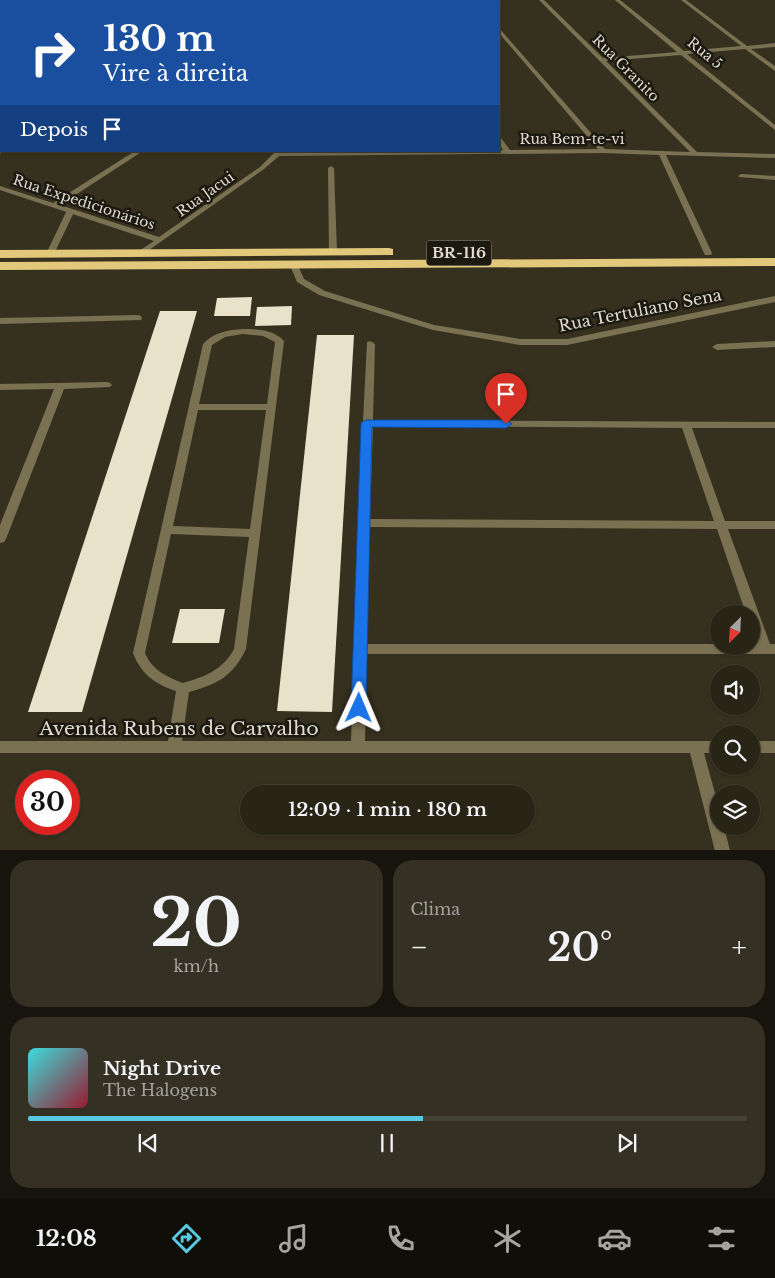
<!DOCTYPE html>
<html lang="pt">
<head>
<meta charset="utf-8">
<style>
  body { margin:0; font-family:"Libre Baskerville",serif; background:#343023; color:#f1f3f6; height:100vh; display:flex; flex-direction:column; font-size:19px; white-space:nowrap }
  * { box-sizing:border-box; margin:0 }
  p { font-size:16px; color:#a5a4a1 }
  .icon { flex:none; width:28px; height:28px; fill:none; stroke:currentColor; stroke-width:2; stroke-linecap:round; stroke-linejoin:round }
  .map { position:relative; height:850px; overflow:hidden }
  .side { display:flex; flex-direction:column; gap:10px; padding:10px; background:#16140c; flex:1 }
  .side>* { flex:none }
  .hud { position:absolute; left:0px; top:0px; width:500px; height:152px; box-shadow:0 1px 4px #0004,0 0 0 1px #444135; background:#1a4fa0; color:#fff; overflow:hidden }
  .needle { width:32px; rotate:204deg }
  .fabs { position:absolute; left:710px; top:605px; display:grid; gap:10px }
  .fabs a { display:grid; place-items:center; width:50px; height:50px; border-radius:50%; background:#282416; box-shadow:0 1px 4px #0004,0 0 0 1px #444135; font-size:25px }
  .speed { position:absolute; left:15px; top:770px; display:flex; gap:10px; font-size:25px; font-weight:700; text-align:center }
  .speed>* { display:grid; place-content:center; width:65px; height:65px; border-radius:50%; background:#282416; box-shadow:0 1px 4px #0004,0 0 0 1px #444135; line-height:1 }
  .speed .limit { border:8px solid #d22; background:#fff; color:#111 }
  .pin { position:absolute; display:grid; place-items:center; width:42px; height:42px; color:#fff; margin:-51px -21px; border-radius:50% 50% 50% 0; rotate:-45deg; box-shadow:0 0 5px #0007 }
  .pin .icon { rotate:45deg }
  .me { position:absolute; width:55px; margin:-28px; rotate:1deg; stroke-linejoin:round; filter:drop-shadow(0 0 4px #0008) }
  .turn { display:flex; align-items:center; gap:18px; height:105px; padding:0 20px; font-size:22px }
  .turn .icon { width:65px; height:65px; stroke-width:2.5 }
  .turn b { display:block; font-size:35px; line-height:42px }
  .then { display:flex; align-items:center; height:48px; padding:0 20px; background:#0003; gap:10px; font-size:19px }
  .big { font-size:38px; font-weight:600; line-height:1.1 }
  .side .card { flex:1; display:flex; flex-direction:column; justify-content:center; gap:8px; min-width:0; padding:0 18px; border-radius:20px; background:#343023 }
  .side .dial { align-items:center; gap:0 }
  .dial b { font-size:65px; line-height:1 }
  .song { display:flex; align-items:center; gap:15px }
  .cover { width:60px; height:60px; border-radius:8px; background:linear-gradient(135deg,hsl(180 70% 55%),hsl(350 70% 35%)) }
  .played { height:5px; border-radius:2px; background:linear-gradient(90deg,#58c9e3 55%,#444135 55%) }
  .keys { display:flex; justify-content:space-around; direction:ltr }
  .heat { display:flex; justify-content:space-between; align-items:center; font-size:28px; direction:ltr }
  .side .tiles { flex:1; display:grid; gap:10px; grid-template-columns:1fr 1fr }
  .card:last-child { grid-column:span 2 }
  .trip { position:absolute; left:240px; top:785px; width:295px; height:50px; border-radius:25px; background:#282416; box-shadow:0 1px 4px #0004,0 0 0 1px #444135; font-weight:600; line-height:50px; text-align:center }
  .dock { display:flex; height:80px; justify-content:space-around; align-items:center; background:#100e09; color:#a5a4a1 }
  .dock .icon { width:35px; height:35px }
  .dock .active { color:#58c9e3 }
  .dock b { font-size:22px; color:#f1f3f6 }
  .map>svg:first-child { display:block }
  .building { fill:#e9e2cb }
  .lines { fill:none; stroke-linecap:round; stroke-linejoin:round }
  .lane { fill:#7a7152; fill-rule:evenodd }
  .street { fill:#7a7152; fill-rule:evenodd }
  .highway { fill:#e1c87a; fill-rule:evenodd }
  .route { fill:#1a73e8; stroke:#114b97 }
  .labels { text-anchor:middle; stroke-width:5; stroke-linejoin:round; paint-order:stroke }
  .far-street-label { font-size:14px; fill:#dfdbd0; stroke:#1b1910 }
  .shield { fill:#1b1910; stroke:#a4a196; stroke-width:1 }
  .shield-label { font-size:15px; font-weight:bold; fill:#dfdbd0 }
  .street-label { font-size:16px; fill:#dfdbd0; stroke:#1b1910 }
  .near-street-label { font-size:19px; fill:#dfdbd0; stroke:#1b1910 }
</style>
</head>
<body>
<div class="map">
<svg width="775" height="851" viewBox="0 0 775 851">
  <rect width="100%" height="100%" fill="#36301e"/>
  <g class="building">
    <polygon points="252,297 250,316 214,316 217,298"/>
    <polygon points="292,306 291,325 255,326 257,307"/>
    <polygon points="160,311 197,311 82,712 28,712"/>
    <polygon points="317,335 354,335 332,712 277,711"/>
    <polygon points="180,609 225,609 219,643 172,643"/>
  </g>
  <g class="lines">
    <g class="lane">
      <polygon points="331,166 334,168 337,252 333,254 329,252 328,168"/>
      <polygon points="67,210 73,210 74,212 54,254 50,256 47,256 46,254"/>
    </g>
    <g class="street">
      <polygon points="135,0 143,0 143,1 136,1"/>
      <polygon points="299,0 306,0 306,1 300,1"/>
      <polygon points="539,0 544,0 603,58 677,52 615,0 620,0 684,51 741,46 681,0 686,0 747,46 775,43 775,47 751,49 775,66 775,71 745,49 687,54 775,125 775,130 681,55 606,61 697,152 775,154 775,158 666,155 712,253 711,255 705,255 704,253 659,155 603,153 279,156 264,169 142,255 138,253 139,251 154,241 0,190 0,186 53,203 135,151 143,151 60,205 159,237 260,167 276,151 499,151 503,150 499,143 499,137 501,138 510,150 598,149 499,33 499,28 605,149 690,152"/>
      <rect x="0" y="5" width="1" height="2"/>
      <rect x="0" y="35" width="1" height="4"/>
      <rect x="0" y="70" width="1" height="4"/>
      <rect x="0" y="112" width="1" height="4"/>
      <polygon points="0,149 1,151 4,151 0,154"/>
      <polygon points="741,174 775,176 775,180 739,177 738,176"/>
      <polygon points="290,261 296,261 304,279 325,291 434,325 520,339 567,339 775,296 775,302 567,345 520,345 433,330 319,295 297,282 289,263"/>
      <polygon points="138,315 141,316 142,318 141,320 0,324 0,318"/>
      <path d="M 243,329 C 258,329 274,330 284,341 L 246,649 C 233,676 218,684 189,692 L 182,741 L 351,741 L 354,652 L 353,649 L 355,645 L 359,526 L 357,523 L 359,520 L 363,425 L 361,423 L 363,421 L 367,342 L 370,341 L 375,344 L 373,420 L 775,422 L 775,428 L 692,428 L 725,521 L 775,521 L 775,529 L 728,529 L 770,644 L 775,644 L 775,654 L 367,654 L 365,741 L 719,741 L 719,753 L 704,753 L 719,808 L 719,826 L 724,826 L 730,851 L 715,851 L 690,753 L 0,753 L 0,741 L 168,741 L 176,691 C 155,684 141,674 133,653 L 203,344 C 214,332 228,330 243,329 ZM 243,334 L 263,336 L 275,342 L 267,404 L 199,404 L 212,345 L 225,337 ZM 198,410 L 266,410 L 250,529 L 173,526 ZM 373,426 L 682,428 L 714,521 L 370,519 ZM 370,527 L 717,529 L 746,614 L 751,614 L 751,628 L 757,644 L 751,644 L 751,646 L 719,646 L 719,644 L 367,644 ZM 171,534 L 249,537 L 234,649 C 223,670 204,677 183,683 C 167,677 152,670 145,653 Z"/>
      <polygon points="775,341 775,347 717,350 712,347 717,344"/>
      <polygon points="107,382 110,383 112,385 110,387 64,389 6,539 4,542 0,543 0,525 54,389 0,390 0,384"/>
      <rect x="751" y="741" width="24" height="12"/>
    </g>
    <g class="highway">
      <polygon points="389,248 393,249 393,255 0,258 0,250"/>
      <polygon points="775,258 775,266 0,270 0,262"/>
    </g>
  </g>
  <polygon class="route" points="366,420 506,420 512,424 506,428 372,427 366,708 364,712 359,714 353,712 351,708 361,423"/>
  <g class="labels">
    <g class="far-street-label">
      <text transform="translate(705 53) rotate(39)" y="5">Rua 5</text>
      <text transform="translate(626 68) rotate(45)" y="5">Rua Granito</text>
      <text x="572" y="144">Rua Bem-te-vi</text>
      <text transform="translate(205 194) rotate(-35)" y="5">Rua Jacui</text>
      <text transform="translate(84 202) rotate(18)" y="5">Rua Expedicionários</text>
    </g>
    <rect class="shield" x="426.5" y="240.5" width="65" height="25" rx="4"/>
    <g class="shield-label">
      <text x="459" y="258">BR-116</text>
    </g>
    <g class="street-label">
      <text transform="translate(640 310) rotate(-11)" y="6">Rua Tertuliano Sena</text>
    </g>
    <g class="near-street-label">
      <text x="179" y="735">Avenida Rubens de Carvalho</text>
    </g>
  </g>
</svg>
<div class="fabs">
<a><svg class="needle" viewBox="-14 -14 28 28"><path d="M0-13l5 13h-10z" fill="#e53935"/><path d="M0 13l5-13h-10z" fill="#a5a4a1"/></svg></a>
<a><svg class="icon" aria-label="sound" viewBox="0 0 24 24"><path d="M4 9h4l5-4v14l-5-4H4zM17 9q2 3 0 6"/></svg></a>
<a><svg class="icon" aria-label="search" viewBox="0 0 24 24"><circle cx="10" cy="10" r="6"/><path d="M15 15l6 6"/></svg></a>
<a><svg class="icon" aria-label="layers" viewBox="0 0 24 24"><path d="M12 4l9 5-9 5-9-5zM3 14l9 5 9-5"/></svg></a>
</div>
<div class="speed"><div class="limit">30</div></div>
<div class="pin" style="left:506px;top:424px;background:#d93025"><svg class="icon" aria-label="arrive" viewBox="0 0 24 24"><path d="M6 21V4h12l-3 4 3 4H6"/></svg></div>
<svg class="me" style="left:359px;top:708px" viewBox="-20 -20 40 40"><path d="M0-17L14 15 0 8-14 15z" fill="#1a73e8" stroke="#fff" stroke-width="4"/></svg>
<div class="trip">12:09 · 1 min · 180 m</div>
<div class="hud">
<div class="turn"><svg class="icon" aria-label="right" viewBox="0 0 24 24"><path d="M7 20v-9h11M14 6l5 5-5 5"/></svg><div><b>130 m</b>Vire à direita</div></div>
<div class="then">Depois<svg class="icon" aria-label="arrive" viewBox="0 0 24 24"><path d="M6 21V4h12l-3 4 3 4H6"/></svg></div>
</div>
</div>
<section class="side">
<div class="tiles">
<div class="card dial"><b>20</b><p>km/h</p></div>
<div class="card"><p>Clima</p>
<div class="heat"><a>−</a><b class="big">20°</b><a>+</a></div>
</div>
<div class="card">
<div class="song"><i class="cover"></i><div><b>Night Drive</b><p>The Halogens</p></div></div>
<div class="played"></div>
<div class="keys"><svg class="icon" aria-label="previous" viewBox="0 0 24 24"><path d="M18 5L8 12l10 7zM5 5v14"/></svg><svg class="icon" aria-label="pause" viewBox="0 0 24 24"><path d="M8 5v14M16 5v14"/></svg><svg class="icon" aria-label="next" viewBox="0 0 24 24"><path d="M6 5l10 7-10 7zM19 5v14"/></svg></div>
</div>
</div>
</section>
<nav class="dock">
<b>12:08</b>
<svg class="icon active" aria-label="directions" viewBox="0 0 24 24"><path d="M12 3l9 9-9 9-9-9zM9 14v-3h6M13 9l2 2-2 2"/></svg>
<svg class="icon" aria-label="music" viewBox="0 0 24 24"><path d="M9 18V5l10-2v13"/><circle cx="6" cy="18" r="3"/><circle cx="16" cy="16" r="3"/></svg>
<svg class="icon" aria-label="phone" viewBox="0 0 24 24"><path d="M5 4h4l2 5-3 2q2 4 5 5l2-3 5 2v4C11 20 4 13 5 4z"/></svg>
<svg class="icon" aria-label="climate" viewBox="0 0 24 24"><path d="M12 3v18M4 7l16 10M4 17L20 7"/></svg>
<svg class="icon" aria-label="car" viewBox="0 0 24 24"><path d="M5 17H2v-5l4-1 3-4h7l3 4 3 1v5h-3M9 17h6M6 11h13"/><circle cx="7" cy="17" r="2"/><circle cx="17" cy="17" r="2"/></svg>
<svg class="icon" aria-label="filters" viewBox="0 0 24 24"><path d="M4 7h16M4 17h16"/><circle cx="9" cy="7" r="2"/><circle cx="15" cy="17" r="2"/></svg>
</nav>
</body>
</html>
